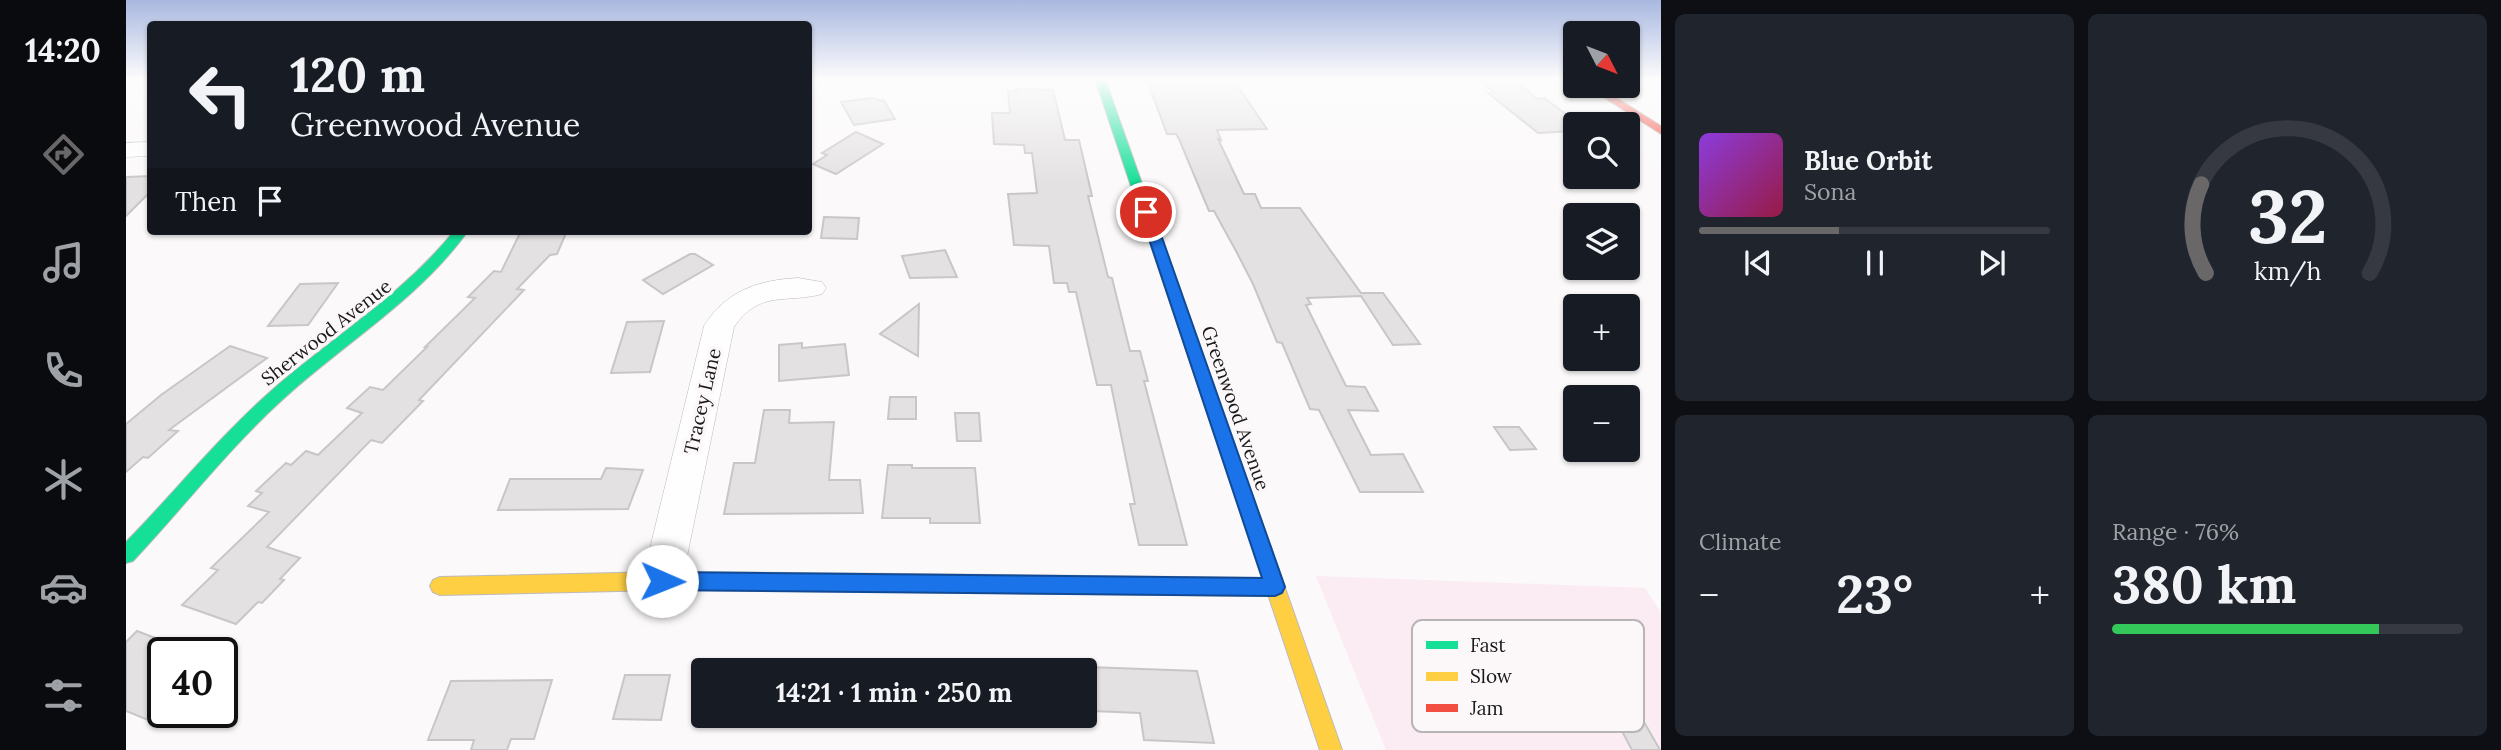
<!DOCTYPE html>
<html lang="en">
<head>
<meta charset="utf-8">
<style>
  body { margin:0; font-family:Lora,serif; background:#20242c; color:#f1f3f6; height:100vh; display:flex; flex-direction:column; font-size:26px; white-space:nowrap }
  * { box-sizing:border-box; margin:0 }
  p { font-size:23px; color:#9ea1a6 }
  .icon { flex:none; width:38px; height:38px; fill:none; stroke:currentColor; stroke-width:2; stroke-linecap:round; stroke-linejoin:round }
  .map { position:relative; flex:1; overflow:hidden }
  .side { display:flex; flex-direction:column; gap:14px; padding:14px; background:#0d0f14; width:840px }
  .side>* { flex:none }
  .guide { position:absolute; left:21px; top:21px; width:665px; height:214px; border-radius:7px; box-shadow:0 2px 5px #0004; background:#171b24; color:#f1f3f6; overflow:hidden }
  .needle { width:46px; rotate:132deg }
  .tools { position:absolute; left:1437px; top:21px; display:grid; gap:14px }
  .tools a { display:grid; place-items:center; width:77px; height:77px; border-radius:7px; background:#171b24; box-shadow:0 2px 5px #0004; font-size:35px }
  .speed { position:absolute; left:21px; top:637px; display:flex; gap:14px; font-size:35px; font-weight:700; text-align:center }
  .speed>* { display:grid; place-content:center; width:91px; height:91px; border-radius:50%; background:#171b24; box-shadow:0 2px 5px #0004; line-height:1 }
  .speed .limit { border:4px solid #111; border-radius:10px; background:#fff; color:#111 }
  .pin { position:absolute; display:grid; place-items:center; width:60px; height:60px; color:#fff; margin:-30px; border:4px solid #fff; border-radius:50%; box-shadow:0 2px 7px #0007 }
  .me { position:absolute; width:77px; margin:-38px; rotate:91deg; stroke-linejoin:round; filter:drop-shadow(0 0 5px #0008) }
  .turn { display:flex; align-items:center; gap:24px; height:147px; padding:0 28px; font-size:32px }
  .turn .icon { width:91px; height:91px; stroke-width:2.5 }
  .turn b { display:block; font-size:49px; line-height:60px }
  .then { display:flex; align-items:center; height:66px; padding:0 28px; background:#0003; gap:14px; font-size:26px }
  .big { font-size:52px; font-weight:700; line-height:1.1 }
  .side .tile { flex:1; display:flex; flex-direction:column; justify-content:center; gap:10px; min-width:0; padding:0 24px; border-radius:10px; background:#20242c }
  .side .dial { align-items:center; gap:0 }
  .dial svg { height:182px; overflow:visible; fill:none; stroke:#363941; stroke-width:7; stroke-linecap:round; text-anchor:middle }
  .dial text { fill:#f1f3f6; stroke:none }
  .song { display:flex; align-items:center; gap:21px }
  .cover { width:84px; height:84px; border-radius:10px; background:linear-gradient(135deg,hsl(270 70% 55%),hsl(340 70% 35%)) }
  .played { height:7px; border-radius:4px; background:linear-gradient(90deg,#696768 40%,#363941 40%) }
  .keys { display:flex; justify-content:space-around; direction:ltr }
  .heat { display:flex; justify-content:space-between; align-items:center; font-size:38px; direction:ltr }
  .charge { height:10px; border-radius:5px; background:linear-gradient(90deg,#34c759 76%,#363941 0) }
  .side .tiles { flex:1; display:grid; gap:14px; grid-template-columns:repeat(2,1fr) }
  .trip { position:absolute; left:565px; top:658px; width:406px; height:70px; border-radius:7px; background:#171b24; box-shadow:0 2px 5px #0004; font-weight:700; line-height:70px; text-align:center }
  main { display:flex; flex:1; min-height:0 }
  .tabs { display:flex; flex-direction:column; width:126px; justify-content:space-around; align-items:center; background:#090b0e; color:#9ea1a6 }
  .tabs .icon { width:49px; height:49px }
  .tabs .selected { color:#696768 }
  .tabs b { font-size:32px; color:#f1f3f6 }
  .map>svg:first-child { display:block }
  .green { fill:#fbebf2 }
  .building { fill:#e3e1e2; stroke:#c8c6c7; stroke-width:2 }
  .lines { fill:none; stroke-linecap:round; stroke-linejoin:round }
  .street-casing { stroke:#bcbabb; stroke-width:1 }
  .fast-casing { stroke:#bcbabb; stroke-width:2 }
  .slow-casing { stroke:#bcbabb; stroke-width:2 }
  .jam-casing { stroke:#bcbabb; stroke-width:2 }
  .street { fill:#fefefe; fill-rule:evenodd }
  .fast { fill:#16e098; fill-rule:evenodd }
  .slow { fill:#ffcf43; fill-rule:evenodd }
  .jam { fill:#f24e42; fill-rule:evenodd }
  .route { fill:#1a73e8; stroke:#114b97; stroke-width:2 }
  .labels { text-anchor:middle; stroke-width:7; stroke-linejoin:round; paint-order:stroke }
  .street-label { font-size:19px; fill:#1a1919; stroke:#fcf8f9 }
  .key { fill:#fcf8f9; stroke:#b8b5b6; stroke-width:2 }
  .key-label { font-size:19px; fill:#1a1919 }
</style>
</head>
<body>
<main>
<nav class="tabs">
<b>14:20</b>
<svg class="icon selected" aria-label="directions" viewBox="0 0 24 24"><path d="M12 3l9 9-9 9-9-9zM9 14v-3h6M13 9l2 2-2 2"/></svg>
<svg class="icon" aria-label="music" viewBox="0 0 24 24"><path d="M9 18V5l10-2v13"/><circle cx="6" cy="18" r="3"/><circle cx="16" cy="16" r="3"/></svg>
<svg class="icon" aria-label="phone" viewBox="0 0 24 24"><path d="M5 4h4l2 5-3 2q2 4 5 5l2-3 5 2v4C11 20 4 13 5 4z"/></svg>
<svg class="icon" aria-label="climate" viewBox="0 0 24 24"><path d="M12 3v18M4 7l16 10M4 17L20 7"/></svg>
<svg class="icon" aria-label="car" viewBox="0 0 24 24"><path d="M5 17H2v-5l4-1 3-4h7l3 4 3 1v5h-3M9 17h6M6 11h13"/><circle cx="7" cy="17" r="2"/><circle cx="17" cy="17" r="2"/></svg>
<svg class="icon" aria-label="filters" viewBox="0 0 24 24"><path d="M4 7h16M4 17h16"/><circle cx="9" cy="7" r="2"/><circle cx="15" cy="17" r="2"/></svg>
</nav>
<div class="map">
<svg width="1535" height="750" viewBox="0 0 1535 750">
  <rect width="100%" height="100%" fill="#fbf9fa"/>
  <polygon class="green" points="1190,576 1519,588 1535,613 1535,750 1260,750"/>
  <g class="building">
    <polygon points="1021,80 1047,80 1049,83 1109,82 1141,129 1091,130 1095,140 1092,139 1118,194 1129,194 1135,208 1174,208 1235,293 1257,293 1294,344 1267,345 1235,296 1181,298 1185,304 1180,305 1220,386 1239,387 1252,411 1222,410 1245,455 1277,454 1297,492 1234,492 1193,410 1184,409 1156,343 1151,342 1127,284 1110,251 1088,211 1083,211 1053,139 1050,134 1041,134"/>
    <polygon points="1353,80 1388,80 1412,99 1418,98 1454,124 1449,124 1449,131 1412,133 1362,93 1369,93"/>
    <polygon points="890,89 927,90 939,140 953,140 966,196 962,196 982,277 986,278 1004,351 1014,351 1022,381 1018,381 1061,545 1013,545 1004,504 1009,504 985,385 971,385 950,292 943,292 941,283 928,283 923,246 888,245 882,194 911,193 906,153 899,153 898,145 868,144 866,113 884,113 882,91 891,92"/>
    <polygon points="745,98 758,101 769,119 728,125 715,102"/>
    <polygon points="730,132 757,144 710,174 687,164 701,155 696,153"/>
    <polygon points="24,176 24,192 0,216 0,177"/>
    <polygon points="698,217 733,218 731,239 695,238"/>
    <polygon points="395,231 441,231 431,254 424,255 391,289 398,290 293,400 297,401 256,443 245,440 141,547 174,558 154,579 158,580 136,603 132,602 110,624 56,605 92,570 85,568 143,512 122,506 136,493 130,491 160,463 165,465 180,451 192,455 236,413 221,408 244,387 257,390 301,347 299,347 349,298 342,297 368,271 375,272"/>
    <polygon points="819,250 831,277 784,278 776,256"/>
    <polygon points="564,254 569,254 587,265 537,294 517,280"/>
    <polygon points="212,283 182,325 142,326 174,284"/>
    <polygon points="793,304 792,356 754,334"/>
    <polygon points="538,321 524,372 485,373 501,322"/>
    <polygon points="676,343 676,348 719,344 723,375 653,381 653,345"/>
    <polygon points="104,346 141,358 43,430 52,431 22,458 17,457 0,472 0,424 35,395"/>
    <polygon points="764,397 790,397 790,419 762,419"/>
    <polygon points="638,410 664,410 663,423 708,422 703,480 734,480 737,513 598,514 608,463 629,463"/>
    <polygon points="829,413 853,413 855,441 831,441"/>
    <polygon points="1368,427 1393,427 1410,449 1384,450"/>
    <polygon points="762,465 786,465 786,468 849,468 854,523 804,523 804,518 756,518"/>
    <polygon points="480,468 517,470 502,509 372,510 384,479 475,479"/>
    <polygon points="11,631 37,641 37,726 0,711 0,642"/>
    <polygon points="962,667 1071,671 1088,743 1018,740 1014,713 967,711"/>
    <polygon points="499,675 544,675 535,720 487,719"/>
    <polygon points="426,680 408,739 385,739 381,750 345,750 348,740 302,740 325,681"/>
    <polygon points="1490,720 1518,722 1534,750 1506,750"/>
  </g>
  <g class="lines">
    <g class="street-casing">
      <g id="street">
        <polygon points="24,142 24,156 0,157 0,143"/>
        <path d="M 672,278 L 696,282 L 700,288 L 696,294 C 660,304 634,289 608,327 L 556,581 L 550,593 L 536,598 L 522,593 L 516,581 L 578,326 C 600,291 632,280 672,278 Z"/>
      </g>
    </g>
    <g class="fast-casing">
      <g id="fast">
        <polygon points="969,79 979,79 1140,534 1138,540 1131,542 1124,540 1122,534"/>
        <path d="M 328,231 L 342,231 C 291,301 218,343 156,400 C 102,449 57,508 7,561 L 0,563 L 0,542 C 48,493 92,438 144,392 C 206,337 276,296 328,231 Z"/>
      </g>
    </g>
    <g class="slow-casing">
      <g id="slow">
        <polygon points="1131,526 1138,528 1140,534 1216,750 1194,750 1122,534 1124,528"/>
        <polygon points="536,572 775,574 782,577 785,583 782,589 775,592 536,590 314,595 307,592 304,586 307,580 314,577"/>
      </g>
    </g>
    <g class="jam-casing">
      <g id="jam">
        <polygon points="1460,86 1472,86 1535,126 1535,134"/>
        <polygon points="775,574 1149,578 1156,581 1159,587 1156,593 1149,596 775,592 768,589 765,583 768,577"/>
      </g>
    </g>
    <use href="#street" class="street"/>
    <use href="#fast" class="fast"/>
    <use href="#slow" class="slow"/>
    <use href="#jam" class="jam"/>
  </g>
  <linearGradient id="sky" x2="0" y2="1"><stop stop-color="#a9b8e0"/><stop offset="0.43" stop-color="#fdfcfd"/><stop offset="1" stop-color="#fdfcfd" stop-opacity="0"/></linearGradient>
  <rect width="1535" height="184" fill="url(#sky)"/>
  <polygon class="route" points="1020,208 1027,212 1159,587 1156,593 1149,596 536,590 529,587 526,581 529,575 536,572 1136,578 1014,212"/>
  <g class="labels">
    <g class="street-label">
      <text transform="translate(200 332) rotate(-38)" y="7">Sherwood Avenue</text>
      <text transform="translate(576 401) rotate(-77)" y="7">Tracey Lane</text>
      <text transform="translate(1110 408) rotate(71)" y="7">Greenwood Avenue</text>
    </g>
  </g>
  <rect x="1286" y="620" width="232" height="112" rx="10" class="key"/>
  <rect x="1300" y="641" width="32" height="8" fill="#16e098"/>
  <rect x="1300" y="672" width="32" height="9" fill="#ffcf43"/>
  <rect x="1300" y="704" width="32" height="8" fill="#f24e42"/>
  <g class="key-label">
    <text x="1344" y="652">Fast</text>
    <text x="1344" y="683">Slow</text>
    <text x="1344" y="715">Jam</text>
  </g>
</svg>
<div class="tools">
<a><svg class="needle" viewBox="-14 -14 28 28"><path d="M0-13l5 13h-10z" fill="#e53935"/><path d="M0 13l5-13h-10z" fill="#9ea1a6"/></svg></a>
<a><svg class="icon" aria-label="search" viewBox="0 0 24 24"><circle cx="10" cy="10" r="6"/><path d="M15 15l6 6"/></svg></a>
<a><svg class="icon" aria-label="layers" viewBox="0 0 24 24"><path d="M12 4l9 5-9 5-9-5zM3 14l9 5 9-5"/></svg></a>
<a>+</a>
<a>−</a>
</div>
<div class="speed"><div class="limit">40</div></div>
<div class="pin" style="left:1020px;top:212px;background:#d93025"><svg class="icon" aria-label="arrive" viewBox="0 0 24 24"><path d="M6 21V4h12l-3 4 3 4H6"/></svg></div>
<svg class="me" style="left:536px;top:581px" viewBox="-20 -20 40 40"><circle r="19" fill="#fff"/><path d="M0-13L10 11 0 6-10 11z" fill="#1a73e8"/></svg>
<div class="trip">14:21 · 1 min · 250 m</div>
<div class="guide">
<div class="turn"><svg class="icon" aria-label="left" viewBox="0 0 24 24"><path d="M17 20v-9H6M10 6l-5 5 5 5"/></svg><div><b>120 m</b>Greenwood Avenue</div></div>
<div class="then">Then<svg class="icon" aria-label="arrive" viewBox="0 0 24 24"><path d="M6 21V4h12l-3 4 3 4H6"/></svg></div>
</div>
</div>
<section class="side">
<div class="tiles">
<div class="tile">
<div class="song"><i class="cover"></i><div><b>Blue Orbit</b><p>Sona</p></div></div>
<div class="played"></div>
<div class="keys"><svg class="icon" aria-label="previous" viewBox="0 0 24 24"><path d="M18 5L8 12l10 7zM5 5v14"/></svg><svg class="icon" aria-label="pause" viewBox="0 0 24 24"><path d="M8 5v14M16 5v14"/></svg><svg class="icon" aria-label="next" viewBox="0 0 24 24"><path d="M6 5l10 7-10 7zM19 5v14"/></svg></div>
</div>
<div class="tile dial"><svg viewBox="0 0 100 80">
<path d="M14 69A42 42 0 1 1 86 69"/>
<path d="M14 69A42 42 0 0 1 12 30" stroke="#696768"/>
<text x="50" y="56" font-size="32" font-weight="700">32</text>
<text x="50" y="72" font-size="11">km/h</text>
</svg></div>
<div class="tile"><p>Climate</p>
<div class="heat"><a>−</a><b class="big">23°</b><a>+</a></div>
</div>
<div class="tile"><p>Range · 76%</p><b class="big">380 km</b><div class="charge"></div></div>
</div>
</section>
</main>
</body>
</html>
